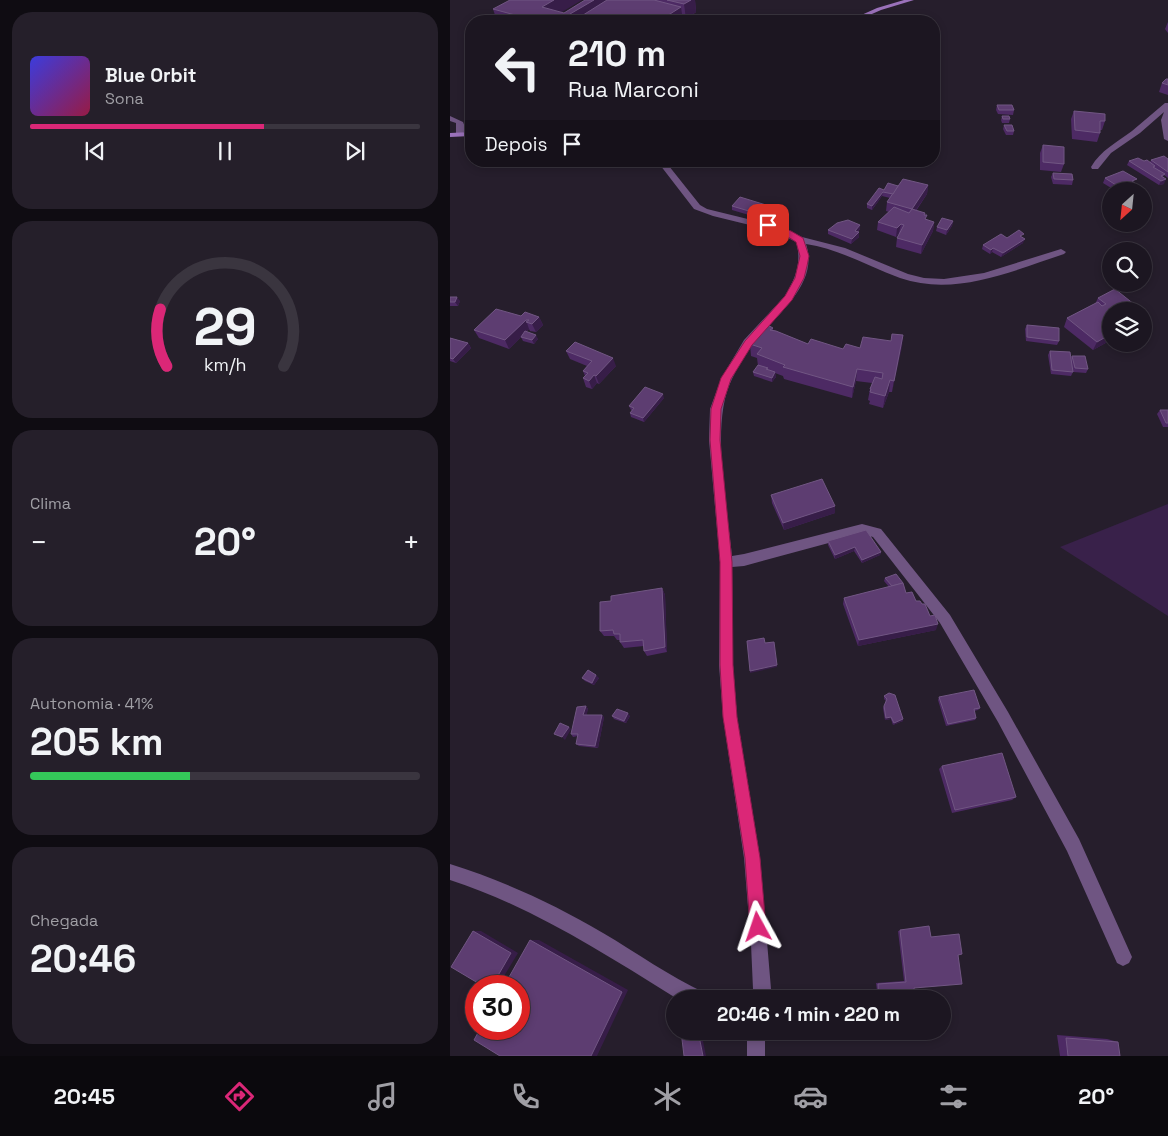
<!DOCTYPE html>
<html lang="pt">
<head>
<meta charset="utf-8">
<style>
  body { margin:0; font-family:"Space Grotesk",sans-serif; background:#251f2a; color:#f1f3f6; height:100vh; display:flex; flex-direction:column; font-size:19px; white-space:nowrap }
  * { box-sizing:border-box; margin:0 }
  p { font-size:16px; color:#a09fa5 }
  .icon { flex:none; width:28px; height:28px; fill:none; stroke:currentColor; stroke-width:2; stroke-linecap:round; stroke-linejoin:round }
  .map { position:relative; flex:1; overflow:hidden }
  .sheet { display:flex; flex-direction:column; gap:12px; padding:12px; background:#0f0c12; width:450px }
  .sheet>* { flex:none }
  .hud { position:absolute; left:15px; top:15px; width:475px; height:152px; border-radius:20px; box-shadow:0 2px 8px #0003,0 0 0 1px #3a353f; background:#1c1621; color:#f1f3f6; overflow:hidden }
  .needle { width:32px; rotate:207deg }
  .fabs { position:absolute; left:652px; top:182px; display:grid; gap:10px }
  .fabs a { display:grid; place-items:center; width:50px; height:50px; border-radius:50%; background:#1c1621; box-shadow:0 2px 8px #0003,0 0 0 1px #3a353f; font-size:25px }
  .speed { position:absolute; left:15px; top:975px; display:flex; gap:10px; font-size:25px; font-weight:700; text-align:center }
  .speed>* { display:grid; place-content:center; width:65px; height:65px; border-radius:50%; background:#1c1621; box-shadow:0 2px 8px #0003,0 0 0 1px #3a353f; line-height:1 }
  .speed .limit { border:8px solid #d22; background:#fff; color:#111 }
  .pin { position:absolute; display:grid; place-items:center; width:42px; height:42px; color:#fff; margin:-21px; border-radius:10px; box-shadow:0 2px 8px #0006 }
  .me { position:absolute; width:55px; margin:-28px; rotate:355deg; stroke-linejoin:round; filter:drop-shadow(0 0 4px #0008) }
  .turn { display:flex; align-items:center; gap:18px; height:105px; padding:0 20px; font-size:22px }
  .turn .icon { width:65px; height:65px; stroke-width:2.5 }
  .turn b { display:block; font-size:35px; line-height:42px }
  .then { display:flex; align-items:center; height:48px; padding:0 20px; background:#0003; gap:10px; font-size:19px }
  .big { font-size:38px; font-weight:700; line-height:1.1 }
  .sheet .card { flex:1; display:flex; flex-direction:column; justify-content:center; gap:8px; min-width:0; padding:0 18px; border-radius:20px; background:#251f2a }
  .sheet .dial { align-items:center; gap:0 }
  .dial svg { height:130px; overflow:visible; fill:none; stroke:#3a353f; stroke-width:7; stroke-linecap:round; text-anchor:middle }
  .dial text { fill:#f1f3f6; stroke:none }
  .song { display:flex; align-items:center; gap:15px }
  .cover { width:60px; height:60px; border-radius:8px; background:linear-gradient(135deg,hsl(240 70% 55%),hsl(340 70% 35%)) }
  .played { height:5px; border-radius:2px; background:linear-gradient(90deg,#db2777 60%,#3a353f 60%) }
  .keys { display:flex; justify-content:space-around; direction:ltr }
  .heat { display:flex; justify-content:space-between; align-items:center; font-size:28px; direction:ltr }
  .charge { height:8px; border-radius:4px; background:linear-gradient(90deg,#34c759 41%,#3a353f 0) }
  .trip { position:absolute; left:216px; top:990px; width:285px; height:50px; border-radius:25px; background:#1c1621; box-shadow:0 2px 8px #0003,0 0 0 1px #3a353f; font-weight:700; line-height:50px; text-align:center }
  .tabs { display:flex; height:80px; justify-content:space-around; align-items:center; background:#0b090d; color:#a09fa5 }
  .tabs .icon { width:35px; height:35px }
  .tabs .current { color:#db2777 }
  .tabs b { font-size:22px; color:#f1f3f6 }
  main { display:flex; flex:1; min-height:0 }
  .map>svg:first-child { display:block }
  .green { fill:#39214a }
  .lines { fill:none; stroke-linecap:round; stroke-linejoin:round }
  .lane { fill:#6f5582; fill-rule:evenodd }
  .street { fill:#6f5582; fill-rule:evenodd }
  .secondary { fill:#9a71ba; fill-rule:evenodd }
  .wall { fill:#4d2a64 }
  .shaded-wall { fill:#371d48 }
  .building { fill:#5d3d71; stroke:#715683 }
  .route { fill:#db2777; stroke:#8e194d }
</style>
</head>
<body>
<main>
<section class="sheet">
<div class="card">
<div class="song"><i class="cover"></i><div><b>Blue Orbit</b><p>Sona</p></div></div>
<div class="played"></div>
<div class="keys"><svg class="icon" aria-label="previous" viewBox="0 0 24 24"><path d="M18 5L8 12l10 7zM5 5v14"/></svg><svg class="icon" aria-label="pause" viewBox="0 0 24 24"><path d="M8 5v14M16 5v14"/></svg><svg class="icon" aria-label="next" viewBox="0 0 24 24"><path d="M6 5l10 7-10 7zM19 5v14"/></svg></div>
</div>
<div class="card dial"><svg viewBox="0 0 100 80">
<path d="M14 69A42 42 0 1 1 86 69"/>
<path d="M14 69A42 42 0 0 1 10 34" stroke="#db2777"/>
<text x="50" y="56" font-size="32" font-weight="700">29</text>
<text x="50" y="72" font-size="11">km/h</text>
</svg></div>
<div class="card"><p>Clima</p>
<div class="heat"><a>−</a><b class="big">20°</b><a>+</a></div>
</div>
<div class="card"><p>Autonomia · 41%</p><b class="big">205 km</b><div class="charge"></div></div>
<div class="card"><p>Chegada</p><b class="big">20:46</b></div>
</section>
<div class="map">
<svg width="718" height="1056" viewBox="0 0 718 1056">
  <rect width="100%" height="100%" fill="#261e2c"/>
  <polygon class="green" points="718,504 718,616 610,547"/>
  <g class="lines">
    <polygon class="lane" points="0,116 13,122 15,127 13,136 6,134 6,123 0,121"/>
    <g class="street">
      <path d="M 715,103 L 718,103 L 718,141 L 714,139 L 711,120 L 714,112 L 690,133 L 661,153 L 648,169 L 642,169 L 641,167 C 651,150 666,143 682,131 C 693,122 704,112 715,103 Z"/>
      <path d="M 207,161 L 215,161 L 250,205 L 257,209 L 330,227 L 352,237 L 395,248 L 458,274 L 474,278 L 494,279 L 534,273 L 611,249 L 616,252 L 614,254 C 562,271 505,297 450,278 C 418,266 389,249 356,244 C 370,286 323,316 302,346 C 294,356 287,368 282,379 C 260,422 277,507 282,556 L 294,554 L 412,524 L 431,529 L 500,615 L 558,712 L 629,839 L 682,957 L 679,963 L 673,966 L 667,963 L 617,851 L 548,722 L 490,623 L 423,537 L 412,534 L 294,566 L 282,567 L 283,665 L 287,717 L 310,858 L 321,989 L 319,999 L 301,999 L 303,989 L 301,944 L 294,858 L 273,717 L 269,665 L 270,562 L 259,440 L 260,409 L 271,379 L 294,340 L 335,296 C 346,278 352,261 346,242 L 324,231 L 263,216 L 244,209 Z"/>
      <path d="M 0,864 C 54,881 104,904 153,933 C 187,953 219,976 255,993 L 258,999 L 228,999 L 221,995 C 150,951 80,906 0,880 Z"/>
      <rect x="297" y="1031" width="18" height="25"/>
    </g>
    <g class="secondary">
      <polygon points="454,0 464,0 431,10 406,21 398,21 427,8"/>
      <polygon points="21,132 21,136 0,137 0,133"/>
    </g>
  </g>
  <g class="wall">
    <polygon points="135,0 245,0 246,12 241,16 244,20 242,21 47,21 43,9 114,13"/>
    <polygon points="718,22 718,33 715,29"/>
    <polygon points="718,79 718,95 709,92 712,83"/>
    <polygon points="547,105 564,110 563,115 548,114 546,110"/>
    <polygon points="624,111 655,121 652,130 650,130 650,133 647,142 622,139 621,119"/>
    <polygon points="552,116 560,119 559,123 552,123 551,120"/>
    <polygon points="554,125 564,131 563,135 556,135 553,129"/>
    <polygon points="593,145 614,164 611,172 590,170 590,153"/>
    <polygon points="718,159 718,178 714,175 713,177 714,184 709,185 677,165 679,161 694,161 700,162 701,160"/>
    <polygon points="603,173 623,180 622,185 603,184 601,177"/>
    <polygon points="655,178 685,183 686,184 684,188 680,190 675,188 668,191 666,191 653,183"/>
    <polygon points="448,185 478,185 477,194 466,211 474,215 476,220 484,222 483,231 471,254 446,247 447,238 450,233 449,233 446,237 427,230 428,222 439,212 436,211 437,202 440,198 432,196 422,210 417,208 417,204 434,190"/>
    <polygon points="316,205 316,209 309,218 282,210 282,206"/>
    <polygon points="503,221 502,226 496,235 486,231 487,227"/>
    <polygon points="410,229 408,232 409,237 401,244 378,234 378,230"/>
    <polygon points="557,238 573,238 573,243 551,257 542,252 540,254 532,249 533,245"/>
    <polygon points="0,297 10,301 8,306 0,306"/>
    <polygon points="648,298 683,310 661,340 643,350 614,327 617,318 645,304"/>
    <polygon points="71,316 89,317 93,325 86,332 80,331 79,329 76,332 88,339 84,344 73,341 71,337 59,349 29,338 24,330"/>
    <polygon points="577,325 609,341 607,345 576,341 575,329"/>
    <polygon points="323,328 323,330 358,344 393,349 410,348 441,341 453,335 442,392 439,392 433,408 419,404 420,401 418,400 420,389 422,383 406,381 402,398 334,379 333,376 325,373 326,377 322,382 304,376 303,372 308,366 307,358 301,356 300,344 308,332 307,330"/>
    <polygon points="0,338 18,343 21,348 6,363 0,361"/>
    <polygon points="116,351 166,366 149,384 147,383 142,389 136,387 133,378 135,376 133,371 137,366 120,359"/>
    <polygon points="600,351 621,357 622,356 638,369 636,373 623,372 621,376 601,374 598,355"/>
    <polygon points="214,398 194,422 181,417 180,413 182,411 181,410 179,406"/>
    <polygon points="710,410 718,410 718,427 713,427 707,414"/>
    <polygon points="321,495 385,506 385,513 334,530 322,503"/>
    <polygon points="378,541 431,552 430,555 412,563 404,551 385,559 378,545"/>
    <polygon points="435,578 456,593 466,601 486,630 408,646 393,604 394,598 439,587 434,581"/>
    <polygon points="212,588 215,595 217,652 197,656 194,651 194,646 174,648 170,642 170,640 167,640 164,636 154,636 150,631 161,601"/>
    <polygon points="132,678 149,678 144,685 135,681"/>
    <polygon points="439,693 453,719 453,721 443,725 441,719 435,720 433,708 436,701 434,699 434,696"/>
    <polygon points="489,697 530,708 528,710 524,711 526,718 525,720 496,726 488,700"/>
    <polygon points="136,706 138,709 136,715 154,717 148,748 129,746 126,744 128,736 123,737 121,734"/>
    <polygon points="162,716 180,716 176,723 164,719"/>
    <polygon points="492,766 566,797 562,800 502,813 489,769"/>
    <polygon points="479,926 481,937 508,955 464,988 465,999 428,999 426,983 454,981 448,931"/>
    <polygon points="607,1035 657,1039 668,1042 670,1056 610,1056"/>
  </g>
  <g class="shaded-wall">
    <polygon points="104,0 132,0 97,21 92,7"/>
    <polygon points="144,0 160,0 137,21 120,14"/>
    <polygon points="241,0 245,0 246,12 236,19 234,4"/>
    <polygon points="231,7 233,21 209,21"/>
    <polygon points="243,16 244,20 242,21 236,21"/>
    <polygon points="716,179 714,184 709,185 711,181"/>
    <polygon points="677,183 675,188 667,191 669,187"/>
    <polygon points="686,184 684,188 680,190 682,186"/>
    <polygon points="478,185 477,194 461,217 462,209"/>
    <polygon points="433,192 432,196 422,210 422,206"/>
    <polygon points="316,205 316,209 309,218 309,214"/>
    <polygon points="503,221 502,226 496,235 497,230"/>
    <polygon points="484,222 483,231 471,254 472,245"/>
    <polygon points="451,224 449,233 446,237 447,228"/>
    <polygon points="410,225 410,229 405,235 405,231"/>
    <polygon points="409,232 409,237 401,244 402,239"/>
    <polygon points="575,239 573,243 551,257 553,253"/>
    <polygon points="543,248 542,252 540,254 541,250"/>
    <polygon points="7,297 10,301 8,306 5,302"/>
    <polygon points="685,305 682,311 679,307"/>
    <polygon points="89,317 93,325 86,332 82,324"/>
    <polygon points="76,320 79,329 59,349 55,340"/>
    <polygon points="661,334 661,340 643,350 647,342"/>
    <polygon points="86,335 88,339 84,344 82,340"/>
    <polygon points="453,335 452,347 442,392 444,381"/>
    <polygon points="18,343 21,348 6,363 3,359"/>
    <polygon points="163,358 166,366 149,384 146,376"/>
    <polygon points="407,369 406,381 402,398 403,387"/>
    <polygon points="325,372 326,377 322,382 322,378"/>
    <polygon points="144,375 147,383 142,389 139,381"/>
    <polygon points="440,380 439,392 433,408 435,396"/>
    <polygon points="213,394 214,398 194,422 193,418"/>
    <polygon points="385,506 385,513 334,530 333,523"/>
    <polygon points="405,547 404,551 385,559 385,555"/>
    <polygon points="431,552 430,555 412,563 412,560"/>
    <polygon points="212,588 215,595 217,652 215,647"/>
    <polygon points="488,624 486,630 408,646 409,640"/>
    <polygon points="327,665 327,667 300,673 300,671"/>
    <polygon points="146,675 149,678 144,685 142,683"/>
    <polygon points="136,706 138,709 136,718 133,715"/>
    <polygon points="178,713 180,716 176,723 174,721"/>
    <polygon points="152,715 154,717 148,748 145,746"/>
    <polygon points="441,717 441,719 435,720 436,718"/>
    <polygon points="453,719 453,721 443,725 444,723"/>
    <polygon points="119,727 121,729 115,740 112,737"/>
    <polygon points="23,931 31,931 68,953 48,986 42,986"/>
    <polygon points="80,940 89,940 178,990 147,1056 141,1056"/>
    <polygon points="248,1031 251,1031 256,1056 253,1056"/>
  </g>
  <g class="building">
    <polygon points="60,0 104,0 92,7 114,13 135,0 144,0 120,14 130,17 157,0 204,0 231,7 209,21 87,21 43,9"/>
    <polygon points="217,0 241,0 234,4"/>
    <polygon points="236,15 243,16 236,21 226,21"/>
    <polygon points="716,79 718,79 718,85 712,83"/>
    <polygon points="547,105 562,105 564,110 549,110"/>
    <polygon points="624,111 655,114 655,121 650,121 650,133 625,130"/>
    <polygon points="552,116 559,116 560,119 553,119"/>
    <polygon points="554,125 562,125 564,131 557,131"/>
    <polygon points="593,145 614,147 614,164 593,162"/>
    <polygon points="714,156 718,159 718,172 701,160"/>
    <polygon points="688,158 694,161 697,160 705,166 703,167 715,174 711,176 716,179 711,181 679,161"/>
    <polygon points="673,171 687,179 682,181 686,184 682,186 677,183 669,187 655,178"/>
    <polygon points="603,173 622,174 623,180 604,179"/>
    <polygon points="453,179 478,185 462,209 437,202"/>
    <polygon points="438,183 448,186 443,194 433,192 422,206 417,204 429,188 434,190"/>
    <polygon points="290,197 316,205 309,214 282,206"/>
    <polygon points="444,207 459,213 462,209 475,213 474,215 477,215 475,219 484,222 472,245 447,238 454,225 451,224 447,228 428,222"/>
    <polygon points="492,218 503,221 497,230 487,227"/>
    <polygon points="398,220 410,225 405,231 409,232 402,239 378,230 387,223"/>
    <polygon points="569,230 574,234 570,236 575,239 553,253 543,248 541,250 533,245 551,234 557,238"/>
    <polygon points="665,289 685,305 679,307 685,311 661,311 661,334 647,342 617,318 648,302 652,306 656,304 648,298"/>
    <polygon points="0,297 7,297 5,302 0,302"/>
    <polygon points="46,309 71,316 75,312 89,317 82,324 76,322 79,320 76,320 55,340 24,330"/>
    <polygon points="314,323 323,328 320,330 326,331 358,344 361,339 393,349 396,344 410,348 413,337 441,341 442,334 453,335 444,381 440,380 435,396 420,392 421,389 420,389 425,377 432,379 433,373 407,369 403,387 333,367 335,365 307,354 312,348 300,344 309,330 307,330"/>
    <polygon points="577,325 609,328 609,341 577,337"/>
    <polygon points="75,331 86,335 82,340 71,337"/>
    <polygon points="0,338 18,343 3,359 0,358"/>
    <polygon points="125,342 163,358 146,376 144,375 139,381 133,378 138,373 133,371 142,361 116,351"/>
    <polygon points="600,351 620,352 623,372 602,370"/>
    <polygon points="622,356 635,356 638,369 625,368"/>
    <polygon points="308,365 318,368 316,369 325,372 322,378 303,372"/>
    <polygon points="195,387 213,394 193,418 180,413 184,408 179,406"/>
    <polygon points="710,410 718,410 718,423 716,423"/>
    <polygon points="372,479 385,506 333,523 321,495"/>
    <polygon points="416,530 431,552 412,560 405,547 385,555 378,541"/>
    <polygon points="446,574 453,583 442,586 435,578"/>
    <polygon points="453,583 456,593 462,592 466,601 470,601 472,604 475,604 480,616 485,615 488,624 409,640 394,598"/>
    <polygon points="212,588 215,647 194,651 193,640 170,642 170,634 164,634 163,630 150,631 150,602 161,601 161,596"/>
    <polygon points="314,638 315,643 324,642 327,665 300,671 297,641"/>
    <polygon points="138,670 146,675 142,683 132,678"/>
    <polygon points="524,690 530,708 524,709 526,718 498,724 489,697"/>
    <polygon points="439,693 445,695 453,719 444,723 441,717 436,718 434,706 437,699 434,696"/>
    <polygon points="136,706 133,715 152,715 145,746 126,744 128,734 121,734 127,707"/>
    <polygon points="167,709 178,713 174,721 162,716"/>
    <polygon points="110,723 119,727 112,737 104,734"/>
    <polygon points="552,753 566,797 505,810 492,766"/>
    <polygon points="479,926 481,937 509,934 512,954 508,955 512,984 464,988 465,999 429,999 428,984 456,982 450,930"/>
    <polygon points="23,931 61,953 42,986 33,986 1,967"/>
    <polygon points="80,940 172,992 141,1056 50,1056 24,1040 30,1029 69,1029 69,986 54,986"/>
    <polygon points="231,1031 248,1031 253,1056 234,1056"/>
    <polygon points="616,1038 668,1042 670,1056 618,1056"/>
  </g>
  <polygon class="route" points="318,223 341,231 353,238 359,256 357,266 354,278 342,300 302,345 281,379 271,409 270,440 282,562 283,665 287,717 310,858 316,927 314,933 308,935 303,933 300,927 295,858 273,717 270,665 270,562 260,440 261,409 271,378 295,341 335,296 345,278 350,256 346,242 335,235 315,227 314,225"/>
</svg>
<div class="fabs">
<a><svg class="needle" viewBox="-14 -14 28 28"><path d="M0-13l5 13h-10z" fill="#e53935"/><path d="M0 13l5-13h-10z" fill="#a09fa5"/></svg></a>
<a><svg class="icon" aria-label="search" viewBox="0 0 24 24"><circle cx="10" cy="10" r="6"/><path d="M15 15l6 6"/></svg></a>
<a><svg class="icon" aria-label="layers" viewBox="0 0 24 24"><path d="M12 4l9 5-9 5-9-5zM3 14l9 5 9-5"/></svg></a>
</div>
<div class="speed"><div class="limit">30</div></div>
<div class="pin" style="left:318px;top:225px;background:#d93025"><svg class="icon" aria-label="arrive" viewBox="0 0 24 24"><path d="M6 21V4h12l-3 4 3 4H6"/></svg></div>
<svg class="me" style="left:308px;top:927px" viewBox="-20 -20 40 40"><path d="M0-17L14 15 0 8-14 15z" fill="#db2777" stroke="#fff" stroke-width="4"/></svg>
<div class="trip">20:46 · 1 min · 220 m</div>
<div class="hud">
<div class="turn"><svg class="icon" aria-label="left" viewBox="0 0 24 24"><path d="M17 20v-9H6M10 6l-5 5 5 5"/></svg><div><b>210 m</b>Rua Marconi</div></div>
<div class="then">Depois<svg class="icon" aria-label="arrive" viewBox="0 0 24 24"><path d="M6 21V4h12l-3 4 3 4H6"/></svg></div>
</div>
</div>
</main>
<nav class="tabs">
<b>20:45</b>
<svg class="icon current" aria-label="directions" viewBox="0 0 24 24"><path d="M12 3l9 9-9 9-9-9zM9 14v-3h6M13 9l2 2-2 2"/></svg>
<svg class="icon" aria-label="music" viewBox="0 0 24 24"><path d="M9 18V5l10-2v13"/><circle cx="6" cy="18" r="3"/><circle cx="16" cy="16" r="3"/></svg>
<svg class="icon" aria-label="phone" viewBox="0 0 24 24"><path d="M5 4h4l2 5-3 2q2 4 5 5l2-3 5 2v4C11 20 4 13 5 4z"/></svg>
<svg class="icon" aria-label="climate" viewBox="0 0 24 24"><path d="M12 3v18M4 7l16 10M4 17L20 7"/></svg>
<svg class="icon" aria-label="car" viewBox="0 0 24 24"><path d="M5 17H2v-5l4-1 3-4h7l3 4 3 1v5h-3M9 17h6M6 11h13"/><circle cx="7" cy="17" r="2"/><circle cx="17" cy="17" r="2"/></svg>
<svg class="icon" aria-label="filters" viewBox="0 0 24 24"><path d="M4 7h16M4 17h16"/><circle cx="9" cy="7" r="2"/><circle cx="15" cy="17" r="2"/></svg>
<b>20°</b>
</nav>
</body>
</html>
